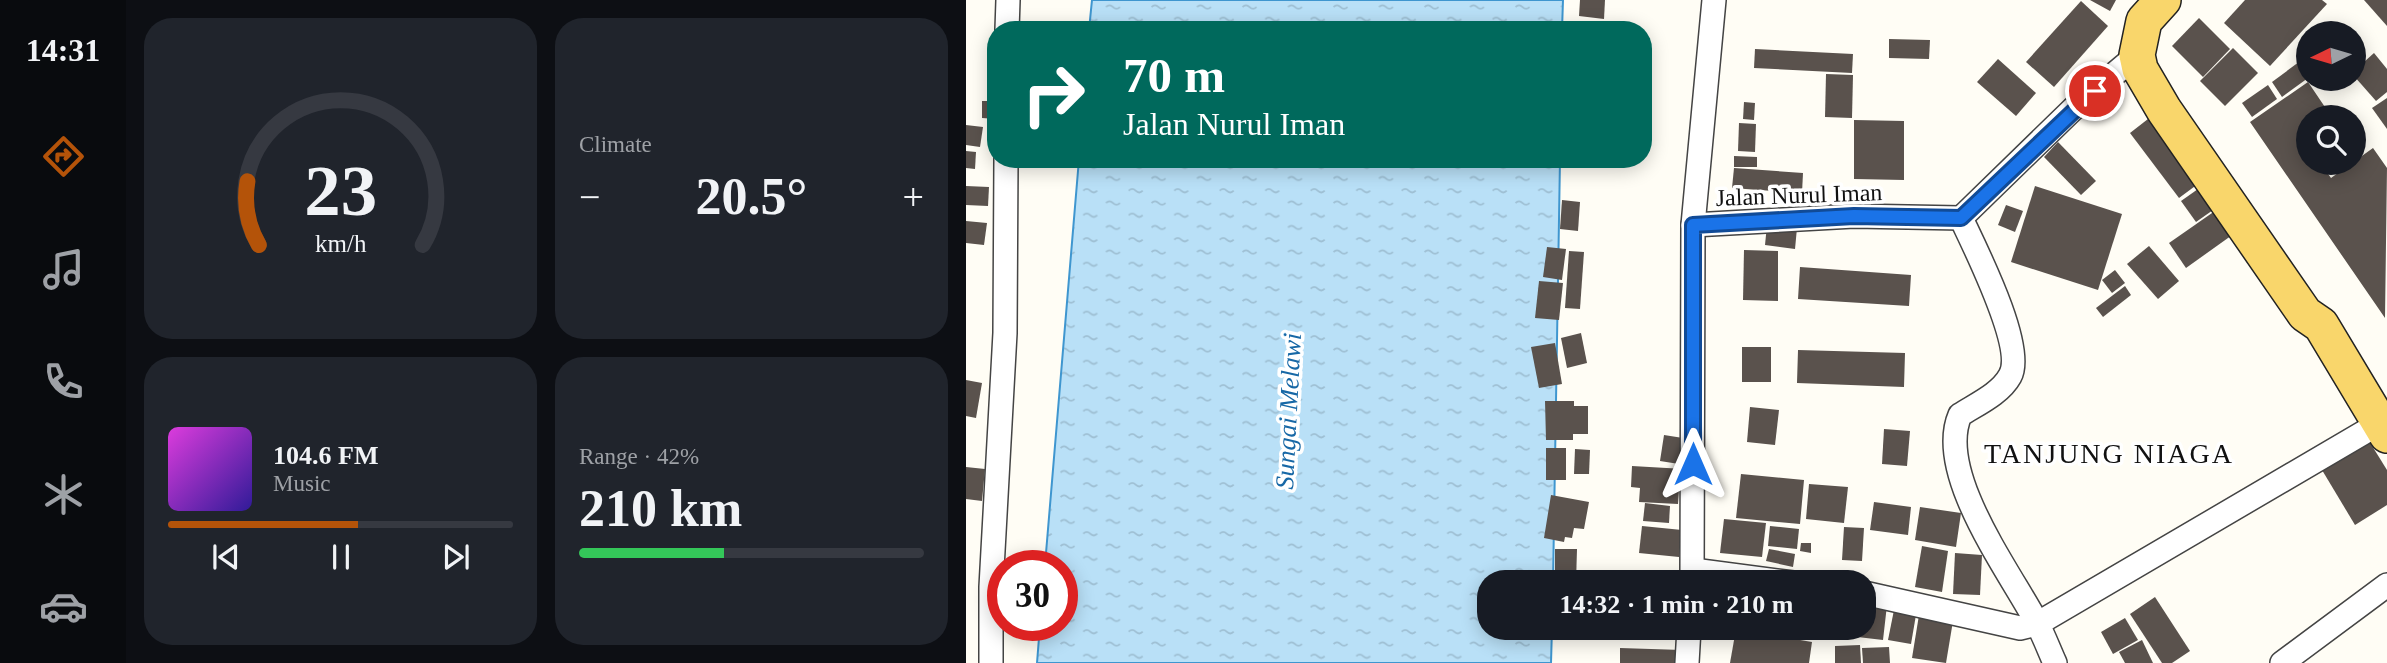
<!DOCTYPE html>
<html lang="en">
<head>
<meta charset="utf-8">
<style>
  body { margin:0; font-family:Georgia,serif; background:#20242c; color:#f1f3f6; height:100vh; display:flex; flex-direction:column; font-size:26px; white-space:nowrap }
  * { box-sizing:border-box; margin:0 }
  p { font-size:23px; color:#9ea1a6 }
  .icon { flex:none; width:38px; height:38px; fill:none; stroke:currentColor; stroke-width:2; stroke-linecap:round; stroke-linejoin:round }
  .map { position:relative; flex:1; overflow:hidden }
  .panel { display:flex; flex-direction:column; gap:18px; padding:18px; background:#0d0f14; width:840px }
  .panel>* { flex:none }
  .guide { position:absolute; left:21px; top:21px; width:665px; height:147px; border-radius:28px; box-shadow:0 4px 18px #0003; background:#00695c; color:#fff; overflow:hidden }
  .needle { width:46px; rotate:265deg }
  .tools { position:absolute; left:1330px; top:21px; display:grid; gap:14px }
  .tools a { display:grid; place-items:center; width:70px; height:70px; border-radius:50%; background:#171b24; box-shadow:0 4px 18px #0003; font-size:35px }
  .speed { position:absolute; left:21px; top:550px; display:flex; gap:14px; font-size:35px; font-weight:700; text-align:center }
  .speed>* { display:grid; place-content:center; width:91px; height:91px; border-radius:50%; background:#171b24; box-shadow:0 4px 18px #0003; line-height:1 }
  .speed .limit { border:10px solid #d22; background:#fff; color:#111 }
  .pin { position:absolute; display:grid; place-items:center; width:60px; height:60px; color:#fff; margin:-30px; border:4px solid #fff; border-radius:50%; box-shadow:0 2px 7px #0007 }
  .me { position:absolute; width:77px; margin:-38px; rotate:0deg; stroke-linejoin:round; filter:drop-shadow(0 0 5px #0008) }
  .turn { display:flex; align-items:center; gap:24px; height:147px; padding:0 21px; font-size:32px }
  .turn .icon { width:91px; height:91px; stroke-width:2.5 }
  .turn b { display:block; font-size:49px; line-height:60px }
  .big { font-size:52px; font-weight:600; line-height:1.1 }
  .panel .card { flex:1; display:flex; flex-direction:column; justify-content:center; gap:10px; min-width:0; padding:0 24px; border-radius:28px; background:#20242c }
  .panel .dial { align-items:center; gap:0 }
  .dial svg { height:182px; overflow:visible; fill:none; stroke:#363941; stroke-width:7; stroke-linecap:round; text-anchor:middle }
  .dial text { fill:#f1f3f6; stroke:none }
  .song { display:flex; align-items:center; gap:21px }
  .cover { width:84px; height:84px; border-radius:10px; background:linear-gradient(135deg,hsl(300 70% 55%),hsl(250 70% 35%)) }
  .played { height:7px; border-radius:4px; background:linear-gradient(90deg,#b45309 55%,#363941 55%) }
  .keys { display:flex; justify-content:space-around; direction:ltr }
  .heat { display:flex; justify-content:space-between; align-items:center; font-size:38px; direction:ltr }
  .charge { height:10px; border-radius:5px; background:linear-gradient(90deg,#34c759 42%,#363941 0) }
  .panel .tiles { flex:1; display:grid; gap:18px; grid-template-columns:repeat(2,1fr) }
  .trip { position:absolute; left:511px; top:570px; width:399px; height:70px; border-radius:28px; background:#171b24; box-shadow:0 4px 18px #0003; font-weight:600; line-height:70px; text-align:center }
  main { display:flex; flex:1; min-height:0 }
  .tab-bar { display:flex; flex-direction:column; width:126px; justify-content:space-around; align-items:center; background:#090b0e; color:#9ea1a6 }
  .tab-bar .icon { width:49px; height:49px }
  .tab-bar .current { color:#b45309 }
  .tab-bar b { font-size:32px; color:#f1f3f6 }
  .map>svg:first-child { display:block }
  .water { fill:url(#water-ripples); stroke:#3f96cf; stroke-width:2 }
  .building { fill:#5a524d }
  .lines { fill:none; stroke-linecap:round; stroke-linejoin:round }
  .street-casing { stroke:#444; stroke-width:26 }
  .primary-casing { stroke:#222; stroke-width:38 }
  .street { stroke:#fff; stroke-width:23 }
  .primary { stroke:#f9d66b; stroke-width:35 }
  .route-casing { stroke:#114b97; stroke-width:18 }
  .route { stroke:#1a73e8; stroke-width:12 }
  .labels { text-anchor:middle; stroke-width:7; stroke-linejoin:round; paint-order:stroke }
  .street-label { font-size:24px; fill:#111; stroke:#fff }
  .water-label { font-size:26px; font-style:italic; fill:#1768a6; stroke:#fff }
  .quarter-label { font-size:28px; letter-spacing:2px; fill:#111; stroke:#fff }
</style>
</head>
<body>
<main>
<nav class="tab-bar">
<b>14:31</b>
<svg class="icon current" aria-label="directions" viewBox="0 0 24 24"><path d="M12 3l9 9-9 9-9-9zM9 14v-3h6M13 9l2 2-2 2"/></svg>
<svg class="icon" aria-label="music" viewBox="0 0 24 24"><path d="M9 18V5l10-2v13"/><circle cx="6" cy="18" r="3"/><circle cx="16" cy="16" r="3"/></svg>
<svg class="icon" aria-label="phone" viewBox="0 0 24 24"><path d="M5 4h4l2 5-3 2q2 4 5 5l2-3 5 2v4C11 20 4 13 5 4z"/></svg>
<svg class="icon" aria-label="climate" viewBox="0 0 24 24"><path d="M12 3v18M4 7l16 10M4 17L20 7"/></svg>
<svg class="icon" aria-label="car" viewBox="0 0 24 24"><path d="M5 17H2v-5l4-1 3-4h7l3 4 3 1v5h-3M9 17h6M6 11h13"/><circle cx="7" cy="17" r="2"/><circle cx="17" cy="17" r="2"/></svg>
</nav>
<section class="panel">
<div class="tiles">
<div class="card dial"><svg viewBox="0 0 100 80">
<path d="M14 69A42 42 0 1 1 86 69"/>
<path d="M14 69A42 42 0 0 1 9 41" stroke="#b45309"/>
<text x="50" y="56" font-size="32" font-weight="700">23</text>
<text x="50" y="72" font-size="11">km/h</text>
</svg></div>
<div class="card"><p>Climate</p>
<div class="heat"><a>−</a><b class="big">20.5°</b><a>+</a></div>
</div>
<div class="card">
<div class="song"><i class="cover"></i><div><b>104.6 FM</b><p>Music</p></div></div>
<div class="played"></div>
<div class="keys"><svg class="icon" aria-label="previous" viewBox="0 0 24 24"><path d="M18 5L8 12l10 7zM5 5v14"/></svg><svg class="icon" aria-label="pause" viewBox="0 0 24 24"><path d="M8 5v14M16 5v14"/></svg><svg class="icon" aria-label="next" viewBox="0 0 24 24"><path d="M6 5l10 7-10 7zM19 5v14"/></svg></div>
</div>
<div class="card"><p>Range · 42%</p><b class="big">210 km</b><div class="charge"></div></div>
</div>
</section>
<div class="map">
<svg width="1421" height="663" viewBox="0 0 1421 663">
  <defs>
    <pattern id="water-ripples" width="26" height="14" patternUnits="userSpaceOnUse" patternTransform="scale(1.75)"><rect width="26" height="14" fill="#b9e0f7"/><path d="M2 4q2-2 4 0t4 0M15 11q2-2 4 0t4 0" fill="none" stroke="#9ebfd3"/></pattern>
  </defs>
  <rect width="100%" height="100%" fill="#fffdf5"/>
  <g class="water">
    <polygon points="126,0 597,0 596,30 123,30"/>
    <polygon points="113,159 594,159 587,583 523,583 523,628 586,628 585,663 71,663 74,625 96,625 96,565 79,565"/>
  </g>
  <g class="building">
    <polygon points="614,0 639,0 638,19 613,16"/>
    <polygon points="1124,0 1150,0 1144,11"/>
    <polygon points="1279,0 1356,0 1361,4 1304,66 1258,23"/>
    <polygon points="1398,0 1421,0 1421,26"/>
    <polygon points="1115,1 1142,26 1088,87 1060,62"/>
    <polygon points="1233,18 1264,49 1237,77 1206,46"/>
    <polygon points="923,39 964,40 963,59 923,58"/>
    <polygon points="1267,48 1292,73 1259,106 1234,81"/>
    <polygon points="789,49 887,54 886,73 788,68"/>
    <polygon points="1408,53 1421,69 1421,92 1410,101 1388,76 1388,71"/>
    <polygon points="1032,59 1070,93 1050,116 1011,82"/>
    <polygon points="1337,59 1342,66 1342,78 1316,97 1306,82"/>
    <polygon points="860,74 887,75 886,118 859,117"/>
    <polygon points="1342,82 1365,116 1342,117 1342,132 1336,136 1342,145 1342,163 1354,163 1365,178 1407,148 1421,168 1419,318 1284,122"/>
    <polygon points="1302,85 1311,99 1286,117 1276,103"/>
    <polygon points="1135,95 1141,103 1127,113 1121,105"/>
    <polygon points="1421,98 1421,129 1406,108"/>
    <polygon points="16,101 30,101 30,119 16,118"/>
    <polygon points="778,102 789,103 788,120 777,119"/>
    <polygon points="1191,112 1240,178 1213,198 1164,133"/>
    <polygon points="888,120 938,121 938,180 888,179"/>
    <polygon points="773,123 790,124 789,152 772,151"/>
    <polygon points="0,125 17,127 14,147 0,145"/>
    <polygon points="1092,142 1130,181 1115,195 1078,157"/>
    <polygon points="0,151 10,152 9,169 0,168"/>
    <polygon points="768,156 791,157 791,167 768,167"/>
    <polygon points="589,159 610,159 610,167 589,168"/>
    <polygon points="768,168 837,173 836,193 766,188"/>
    <polygon points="1242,182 1257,203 1230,222 1215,201"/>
    <polygon points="0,186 23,187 22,206 0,205"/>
    <polygon points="1069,186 1156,214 1132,290 1045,262"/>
    <polygon points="596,200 614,202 612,231 594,229"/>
    <polygon points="1259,204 1276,228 1220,268 1203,243"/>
    <polygon points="1040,205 1057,211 1049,232 1032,225"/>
    <polygon points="0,221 21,223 18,245 0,243"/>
    <polygon points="801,225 831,228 829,249 799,245"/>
    <polygon points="1183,246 1213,281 1192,299 1161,264"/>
    <polygon points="581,247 600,249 596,280 577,277"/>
    <polygon points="778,250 812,251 812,301 777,300"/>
    <polygon points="603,251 618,252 614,309 599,308"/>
    <polygon points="834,267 945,275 943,306 832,299"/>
    <polygon points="1149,270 1159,283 1146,293 1136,280"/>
    <polygon points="573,281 597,283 593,320 569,318"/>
    <polygon points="1159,286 1165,295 1137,317 1130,308"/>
    <polygon points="615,333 621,363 601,368 595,338"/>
    <polygon points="589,343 596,384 573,388 565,347"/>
    <rect x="776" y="347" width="29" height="35"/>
    <polygon points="832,350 939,353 938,387 831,383"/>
    <polygon points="0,380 16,383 10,418 0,416"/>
    <polygon points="579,401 608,401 608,406 622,406 622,434 607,434 607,440 580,440"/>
    <polygon points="784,407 813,410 809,445 781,442"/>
    <polygon points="918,429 944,431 941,466 916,464"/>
    <polygon points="698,435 717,438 713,464 694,461"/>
    <polygon points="1403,441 1421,470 1421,505 1389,525 1356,470"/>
    <rect x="580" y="448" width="20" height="32"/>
    <polygon points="609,449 624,450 623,474 608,474"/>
    <polygon points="666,466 718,469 717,490 713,490 712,504 673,502 674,488 665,487"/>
    <polygon points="0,467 19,469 16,501 0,499"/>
    <polygon points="775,474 838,480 834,524 770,518"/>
    <polygon points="843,484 882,487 878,523 840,519"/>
    <polygon points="585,495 623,502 618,529 608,528 606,538 599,537 598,542 578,538"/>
    <polygon points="908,502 945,507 942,535 904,530"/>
    <polygon points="679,503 704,506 703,523 677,521"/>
    <polygon points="954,507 995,513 990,547 949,540"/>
    <polygon points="758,519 800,523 796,557 754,553"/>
    <polygon points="676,526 716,530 713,557 673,553"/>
    <polygon points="804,526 833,529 831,549 802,546"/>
    <polygon points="878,527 898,528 896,561 876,560"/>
    <polygon points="835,543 845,543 845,553 834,551"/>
    <polygon points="956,546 982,551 976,592 949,587"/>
    <polygon points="589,549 611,549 610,583 589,583"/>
    <polygon points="803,549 829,554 827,567 800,561"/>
    <polygon points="989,553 1016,555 1014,595 987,594"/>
    <polygon points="1189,597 1224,651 1206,663 1196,663 1164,614"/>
    <polygon points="898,602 921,605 917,640 883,636 884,628 898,628"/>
    <polygon points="929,605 951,609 945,644 922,640"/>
    <polygon points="953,615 987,621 980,663 946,658"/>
    <polygon points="1159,618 1172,640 1147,654 1135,632"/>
    <polygon points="39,625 65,625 63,634 38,630"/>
    <polygon points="837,628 870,628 868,638 836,633"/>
    <polygon points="770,629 846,642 843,663 764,663"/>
    <polygon points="1176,640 1187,663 1159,663 1153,652"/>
    <polygon points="894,645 895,663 869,663 869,646"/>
    <polygon points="923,647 924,663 897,663 896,648"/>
    <polygon points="654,648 716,650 715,663 654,663"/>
  </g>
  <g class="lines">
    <g class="street-casing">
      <g id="street">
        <polyline points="41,30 42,0"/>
        <path d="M 995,218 C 1009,248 1060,348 1044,376 C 1034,394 1011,404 994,415 C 969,473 1044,572 1071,623 C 1078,636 1083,650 1089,663"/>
        <polyline points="727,225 888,216 995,218 1107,109 1171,55"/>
        <polyline points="727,570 827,583"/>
        <polyline points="726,583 727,225 748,0"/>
        <polyline points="898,593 1054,628 1071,624 1414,423"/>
        <polyline points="25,663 25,587 39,333 40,159"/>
        <polyline points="721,663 723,628"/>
        <polyline points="1316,663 1421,585"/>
      </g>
    </g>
    <g class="primary-casing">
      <polyline id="primary" points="1197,0 1178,21 1171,55 1174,69 1198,110 1339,314 1355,325 1421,435"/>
    </g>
    <use href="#street" class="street"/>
    <use href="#primary" class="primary"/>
  </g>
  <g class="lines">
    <g class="route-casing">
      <polyline id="route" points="727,464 727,225 888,216 995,218 1129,91"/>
    </g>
    <use href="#route" class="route"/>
  </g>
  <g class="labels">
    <g class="street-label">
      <text transform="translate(833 195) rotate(-2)" y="8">Jalan Nurul Iman</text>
    </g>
    <g class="water-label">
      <text transform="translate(322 411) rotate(-87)" y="9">Sungai Melawi</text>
    </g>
    <g class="quarter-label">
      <text x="1143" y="463">TANJUNG NIAGA</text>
    </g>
  </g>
</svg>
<div class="tools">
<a><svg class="needle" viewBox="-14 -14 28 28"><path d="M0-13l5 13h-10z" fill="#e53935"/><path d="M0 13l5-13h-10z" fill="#9ea1a6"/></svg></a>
<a><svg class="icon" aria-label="search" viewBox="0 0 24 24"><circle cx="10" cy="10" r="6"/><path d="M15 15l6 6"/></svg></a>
</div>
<div class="speed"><div class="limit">30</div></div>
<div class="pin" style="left:1129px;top:91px;background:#d93025"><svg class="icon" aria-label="arrive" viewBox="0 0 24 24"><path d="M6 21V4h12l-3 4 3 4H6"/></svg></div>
<svg class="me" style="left:727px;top:464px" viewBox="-20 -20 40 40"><path d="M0-17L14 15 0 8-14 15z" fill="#1a73e8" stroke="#fff" stroke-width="4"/></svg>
<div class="trip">14:32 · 1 min · 210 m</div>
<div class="guide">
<div class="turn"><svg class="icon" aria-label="right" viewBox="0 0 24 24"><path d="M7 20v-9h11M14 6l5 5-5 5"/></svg><div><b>70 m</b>Jalan Nurul Iman</div></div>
</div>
</div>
</main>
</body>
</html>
